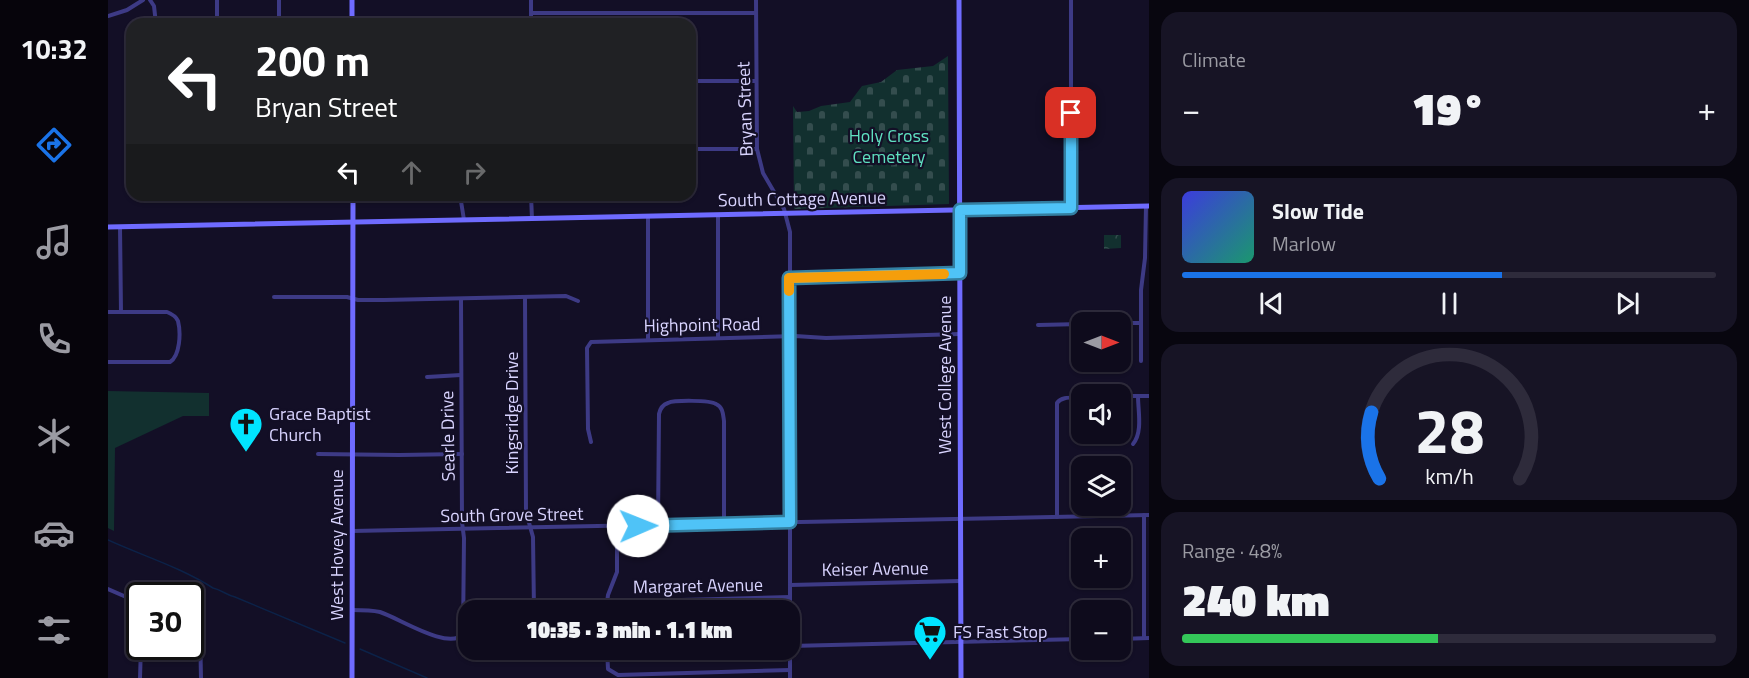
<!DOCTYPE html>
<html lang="en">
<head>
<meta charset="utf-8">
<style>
  body { margin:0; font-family:"Titillium Web",sans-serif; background:#171425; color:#f1f3f6; height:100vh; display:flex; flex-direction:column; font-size:22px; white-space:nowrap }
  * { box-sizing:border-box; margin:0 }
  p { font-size:20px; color:#9b9ba3 }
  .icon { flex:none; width:33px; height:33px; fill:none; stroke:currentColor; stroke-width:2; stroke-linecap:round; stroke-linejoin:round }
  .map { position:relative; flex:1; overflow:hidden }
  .side { display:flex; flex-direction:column; gap:12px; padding:12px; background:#08060f; width:600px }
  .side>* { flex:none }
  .banner { position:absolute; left:18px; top:18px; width:570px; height:183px; border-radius:18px; box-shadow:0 2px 4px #0004,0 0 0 2px #2e2b3b; background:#202124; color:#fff; overflow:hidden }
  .needle { width:39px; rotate:90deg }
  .controls { position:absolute; left:963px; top:312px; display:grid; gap:12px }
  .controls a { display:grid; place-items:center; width:60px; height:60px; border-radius:12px; background:#0e0b1c; box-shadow:0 2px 4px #0004,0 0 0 2px #2e2b3b; font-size:30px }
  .speed { position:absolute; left:18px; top:582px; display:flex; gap:12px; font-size:30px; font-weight:700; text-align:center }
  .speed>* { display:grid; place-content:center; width:78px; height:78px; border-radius:50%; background:#0e0b1c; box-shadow:0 2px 4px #0004,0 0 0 2px #2e2b3b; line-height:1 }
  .speed .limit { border:3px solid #111; border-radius:9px; background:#fff; color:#111 }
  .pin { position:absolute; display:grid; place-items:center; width:51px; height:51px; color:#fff; margin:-26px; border-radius:12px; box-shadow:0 3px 9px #0006 }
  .me { position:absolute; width:66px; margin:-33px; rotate:89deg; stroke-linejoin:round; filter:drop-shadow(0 0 4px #0008) }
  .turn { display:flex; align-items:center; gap:21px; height:126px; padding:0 30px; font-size:27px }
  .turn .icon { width:78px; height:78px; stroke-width:2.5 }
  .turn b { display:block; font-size:42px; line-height:51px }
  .lanes { display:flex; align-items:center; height:57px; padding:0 30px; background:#0003; justify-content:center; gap:30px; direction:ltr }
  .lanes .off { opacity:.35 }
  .big { font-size:45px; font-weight:800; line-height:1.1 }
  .side .widget { flex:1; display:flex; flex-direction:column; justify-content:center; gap:9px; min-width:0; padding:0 21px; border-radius:18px; background:#171425 }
  .side .dial { align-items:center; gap:0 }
  .dial svg { height:156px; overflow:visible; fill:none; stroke:#2e2b3b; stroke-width:7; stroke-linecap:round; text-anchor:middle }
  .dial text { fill:#f1f3f6; stroke:none }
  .song { display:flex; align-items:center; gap:18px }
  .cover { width:72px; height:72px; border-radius:9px; background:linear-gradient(135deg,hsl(240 70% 55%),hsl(160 70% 35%)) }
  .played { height:6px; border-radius:3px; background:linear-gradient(90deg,#1a73e8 60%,#2e2b3b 60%) }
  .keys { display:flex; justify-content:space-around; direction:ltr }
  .heat { display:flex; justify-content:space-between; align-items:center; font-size:33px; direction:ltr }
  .charge { height:9px; border-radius:4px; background:linear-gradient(90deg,#34c759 48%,#2e2b3b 0) }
  .trip { position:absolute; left:350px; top:600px; width:342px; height:60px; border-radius:18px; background:#0e0b1c; box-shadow:0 2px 4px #0004,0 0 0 2px #2e2b3b; font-weight:800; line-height:60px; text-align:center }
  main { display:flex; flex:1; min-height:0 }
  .tabs { display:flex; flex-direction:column; width:108px; justify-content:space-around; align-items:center; background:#06040b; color:#9b9ba3 }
  .tabs .icon { width:42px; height:42px }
  .tabs .current { color:#1a73e8 }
  .tabs b { font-size:27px; color:#f1f3f6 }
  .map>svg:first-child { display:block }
  .grass { fill:#12302f }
  .cemetery { fill:url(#cemetery-stones) }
  .park { fill:url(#park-crowns) }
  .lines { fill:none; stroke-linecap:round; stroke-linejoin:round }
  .stream { stroke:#0c2248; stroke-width:1.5 }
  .street { stroke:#3d3a85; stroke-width:4 }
  .secondary { stroke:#6f6bff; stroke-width:5 }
  .route-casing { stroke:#337fa1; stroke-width:15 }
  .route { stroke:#4fc3f7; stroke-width:10 }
  .slow { stroke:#f59e0b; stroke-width:10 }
  .labels { text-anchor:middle; stroke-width:4.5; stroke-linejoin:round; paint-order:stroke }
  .street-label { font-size:18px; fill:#d9d4ff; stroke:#130f26 }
  .park-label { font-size:18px; fill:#5fe0c0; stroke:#130f26 }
  .poi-label { font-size:18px; fill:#d9d4ff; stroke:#130f26; text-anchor:start }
</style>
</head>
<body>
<main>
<nav class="tabs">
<b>10:32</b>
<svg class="icon current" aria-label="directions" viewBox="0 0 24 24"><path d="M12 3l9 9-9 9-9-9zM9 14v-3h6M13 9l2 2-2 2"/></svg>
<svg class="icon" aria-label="music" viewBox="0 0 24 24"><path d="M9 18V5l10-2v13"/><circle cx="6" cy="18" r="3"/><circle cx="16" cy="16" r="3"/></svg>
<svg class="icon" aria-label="phone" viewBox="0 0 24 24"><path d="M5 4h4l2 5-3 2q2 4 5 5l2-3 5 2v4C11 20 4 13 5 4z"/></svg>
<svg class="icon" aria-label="climate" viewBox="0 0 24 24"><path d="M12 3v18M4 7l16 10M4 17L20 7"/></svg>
<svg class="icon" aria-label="car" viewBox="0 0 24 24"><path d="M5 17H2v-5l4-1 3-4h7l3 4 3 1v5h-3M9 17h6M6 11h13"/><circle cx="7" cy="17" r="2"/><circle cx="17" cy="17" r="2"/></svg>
<svg class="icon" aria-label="filters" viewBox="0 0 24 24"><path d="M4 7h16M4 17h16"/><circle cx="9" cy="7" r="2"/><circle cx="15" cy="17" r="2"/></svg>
</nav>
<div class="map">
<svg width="1041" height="678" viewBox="0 0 1041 678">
  <defs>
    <pattern id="cemetery-stones" width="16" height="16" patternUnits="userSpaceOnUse" patternTransform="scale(1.5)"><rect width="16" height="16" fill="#12302f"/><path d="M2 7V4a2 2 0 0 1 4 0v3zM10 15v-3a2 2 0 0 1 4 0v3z" fill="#344d4e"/></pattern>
    <pattern id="park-crowns" width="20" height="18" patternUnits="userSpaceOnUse" patternTransform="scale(1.5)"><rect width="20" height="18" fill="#12302f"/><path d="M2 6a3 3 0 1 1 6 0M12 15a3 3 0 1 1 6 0" fill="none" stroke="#344d4e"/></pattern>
  </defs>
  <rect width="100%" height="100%" fill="#130f26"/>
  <polygon class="grass" points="0,391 101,393 101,416 75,416 7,448 6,531 0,528"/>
  <polygon class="cemetery" points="840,56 841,204 686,209 685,106 689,112 701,111 713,106 742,102 754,86 773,82 789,70 825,66"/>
  <polygon class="park" points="996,235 1013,235 1013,248 996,249"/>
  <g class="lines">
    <g class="stream">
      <path d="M 0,540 C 35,556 72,567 105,588 C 114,590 118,595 127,597 L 237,643"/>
      <polyline points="252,649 319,678"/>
    </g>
    <g class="street">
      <polyline points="42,0 46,6 48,24"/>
      <polyline points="109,0 109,24"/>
      <polyline points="171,0 171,24"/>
      <polyline points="423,0 423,24"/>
      <polyline points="648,0 649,149 655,173 676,209 682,232 682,678"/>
      <polyline points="963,0 963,207"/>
      <polyline points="423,13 648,13"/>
      <polyline points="0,16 19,10 35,0"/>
      <polyline points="582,81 648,81"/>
      <polyline points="582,149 649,149"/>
      <polyline points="352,195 356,220"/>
      <polyline points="423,195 424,219"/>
      <polyline points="610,216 610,338"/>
      <polyline points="540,217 540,340"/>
      <polyline points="12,227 13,312"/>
      <polyline points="681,278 852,273"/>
      <polyline points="166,297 239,297 250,300 276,300 458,296 470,301"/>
      <polyline points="417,297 418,512 425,537 426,610"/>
      <path d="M 0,312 L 59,312 C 64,314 68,316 70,321 C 73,333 72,356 62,362 L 0,362"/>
      <polyline points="1012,323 1033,323"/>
      <polyline points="930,325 974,324"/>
      <polyline points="1033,361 1033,290 1037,258 1038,206"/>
      <polyline points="319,377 353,375"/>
      <polyline points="1012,396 1041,396"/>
      <polyline points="483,442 480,429 479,348 483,342 687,336 718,338 852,334"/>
      <path d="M 1025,444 C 1035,432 1030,411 1030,396"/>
      <polyline points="210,454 291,455 354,454"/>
      <polyline points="1036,515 1036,638"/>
      <path d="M 949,517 L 949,403 C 954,396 965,398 974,397"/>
      <path d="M 550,525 L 551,414 C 552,409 554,405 560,403 C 566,400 602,400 608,404 C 615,407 615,414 616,421 L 616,524"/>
      <polyline points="244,531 1041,515"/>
      <polyline points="682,585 852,581"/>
      <polyline points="0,589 32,603"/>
      <polyline points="499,602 682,597"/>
      <path d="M 244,610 C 254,610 263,610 272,612 C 291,618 341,651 355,634 L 356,538 L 354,522 L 353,299"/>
      <polyline points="498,610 500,595 509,572 509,526"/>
      <polyline points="82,624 90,627 92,631 93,678"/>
      <polyline points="1012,639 1041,638"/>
      <polyline points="682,646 974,639"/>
      <polyline points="427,650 427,652"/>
      <polyline points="499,650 500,669 510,675 682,670"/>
      <polyline points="32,678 33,646"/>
    </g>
    <g class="secondary">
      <polyline points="244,0 244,24"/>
      <polyline points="851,0 853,678"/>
      <polyline points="0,227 1041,206"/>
      <polyline points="244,678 245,195"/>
    </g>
  </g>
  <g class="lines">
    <g class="route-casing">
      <polyline id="route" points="530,526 682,522 681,278 852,273 852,210 963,208 963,113"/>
    </g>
    <use href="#route" class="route"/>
    <polyline class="slow" points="681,291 681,278 836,274"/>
  </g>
  <defs>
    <g id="church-pin" transform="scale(1.725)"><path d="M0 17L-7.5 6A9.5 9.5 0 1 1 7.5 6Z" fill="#00e5ff" stroke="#130f26"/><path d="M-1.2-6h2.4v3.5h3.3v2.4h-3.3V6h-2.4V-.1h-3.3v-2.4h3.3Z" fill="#111"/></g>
    <g id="supermarket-pin" transform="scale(1.725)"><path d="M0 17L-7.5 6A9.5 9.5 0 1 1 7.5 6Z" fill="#00e5ff" stroke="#130f26"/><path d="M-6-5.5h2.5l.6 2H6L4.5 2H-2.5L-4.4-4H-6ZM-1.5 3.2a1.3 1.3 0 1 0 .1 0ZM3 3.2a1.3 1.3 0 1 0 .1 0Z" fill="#111"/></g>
  </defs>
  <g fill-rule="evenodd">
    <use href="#church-pin" x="138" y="424"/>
    <use href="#supermarket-pin" x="822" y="632"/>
  </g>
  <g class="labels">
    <g class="street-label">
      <text transform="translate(637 109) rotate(-92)" y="6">Bryan Street</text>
      <text transform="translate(694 199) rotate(-1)" y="6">South Cottage Avenue</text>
      <text transform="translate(594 325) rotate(-1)" y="6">Highpoint Road</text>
      <text transform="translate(837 375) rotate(-90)" y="6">West College Avenue</text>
      <text transform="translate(404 413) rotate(-90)" y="6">Kingsridge Drive</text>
      <text transform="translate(340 436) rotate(-91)" y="6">Searle Drive</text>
      <text transform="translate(404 515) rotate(-1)" y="6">South Grove Street</text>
      <text transform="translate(229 545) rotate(-90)" y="6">West Hovey Avenue</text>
      <text transform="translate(767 569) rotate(-1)" y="6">Keiser Avenue</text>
      <text transform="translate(590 586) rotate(-1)" y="6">Margaret Avenue</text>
    </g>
    <g class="park-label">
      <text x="781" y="142">Holy Cross<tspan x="781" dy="21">Cemetery</tspan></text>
    </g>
    <g class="poi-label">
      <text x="161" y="420">Grace Baptist<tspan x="161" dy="21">Church</tspan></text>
      <text x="845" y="638">FS Fast Stop</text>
    </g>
  </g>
</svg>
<div class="controls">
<a><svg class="needle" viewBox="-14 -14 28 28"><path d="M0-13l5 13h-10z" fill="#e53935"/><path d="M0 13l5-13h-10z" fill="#9b9ba3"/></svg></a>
<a><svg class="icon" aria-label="sound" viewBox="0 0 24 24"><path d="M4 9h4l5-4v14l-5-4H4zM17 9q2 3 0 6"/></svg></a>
<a><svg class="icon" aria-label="layers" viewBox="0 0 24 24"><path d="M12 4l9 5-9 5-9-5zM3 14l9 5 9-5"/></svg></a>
<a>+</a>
<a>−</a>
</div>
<div class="speed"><div class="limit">30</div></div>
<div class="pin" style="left:963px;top:113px;background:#d93025"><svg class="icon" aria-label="arrive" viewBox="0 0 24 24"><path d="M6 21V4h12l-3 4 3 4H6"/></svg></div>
<svg class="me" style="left:530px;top:526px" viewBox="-20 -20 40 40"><circle r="19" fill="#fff"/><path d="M0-13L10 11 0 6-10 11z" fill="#4fc3f7"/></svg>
<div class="trip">10:35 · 3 min · 1.1 km</div>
<div class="banner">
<div class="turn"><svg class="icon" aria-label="left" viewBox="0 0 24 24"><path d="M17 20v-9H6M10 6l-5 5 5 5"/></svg><div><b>200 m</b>Bryan Street</div></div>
<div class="lanes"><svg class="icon" aria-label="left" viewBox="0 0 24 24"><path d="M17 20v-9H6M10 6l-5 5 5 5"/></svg><svg class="icon off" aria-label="ahead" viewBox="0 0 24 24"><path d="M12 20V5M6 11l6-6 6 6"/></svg><svg class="icon off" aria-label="right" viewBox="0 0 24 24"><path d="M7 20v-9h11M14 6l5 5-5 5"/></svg></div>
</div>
</div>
<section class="side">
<div class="widget"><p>Climate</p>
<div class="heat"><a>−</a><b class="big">19°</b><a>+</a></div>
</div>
<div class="widget">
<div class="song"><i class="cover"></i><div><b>Slow Tide</b><p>Marlow</p></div></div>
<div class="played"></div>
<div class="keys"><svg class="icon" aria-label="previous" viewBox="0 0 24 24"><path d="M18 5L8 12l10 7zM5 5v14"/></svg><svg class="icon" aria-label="pause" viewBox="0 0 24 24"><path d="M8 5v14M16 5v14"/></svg><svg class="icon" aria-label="next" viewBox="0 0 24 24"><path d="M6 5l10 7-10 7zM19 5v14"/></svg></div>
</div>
<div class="widget dial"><svg viewBox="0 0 100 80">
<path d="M14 69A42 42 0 1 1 86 69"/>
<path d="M14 69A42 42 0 0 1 10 35" stroke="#1a73e8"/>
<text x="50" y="56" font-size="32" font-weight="700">28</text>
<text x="50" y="72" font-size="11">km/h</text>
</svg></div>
<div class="widget"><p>Range · 48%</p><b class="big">240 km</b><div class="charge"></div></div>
</section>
</main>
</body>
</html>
